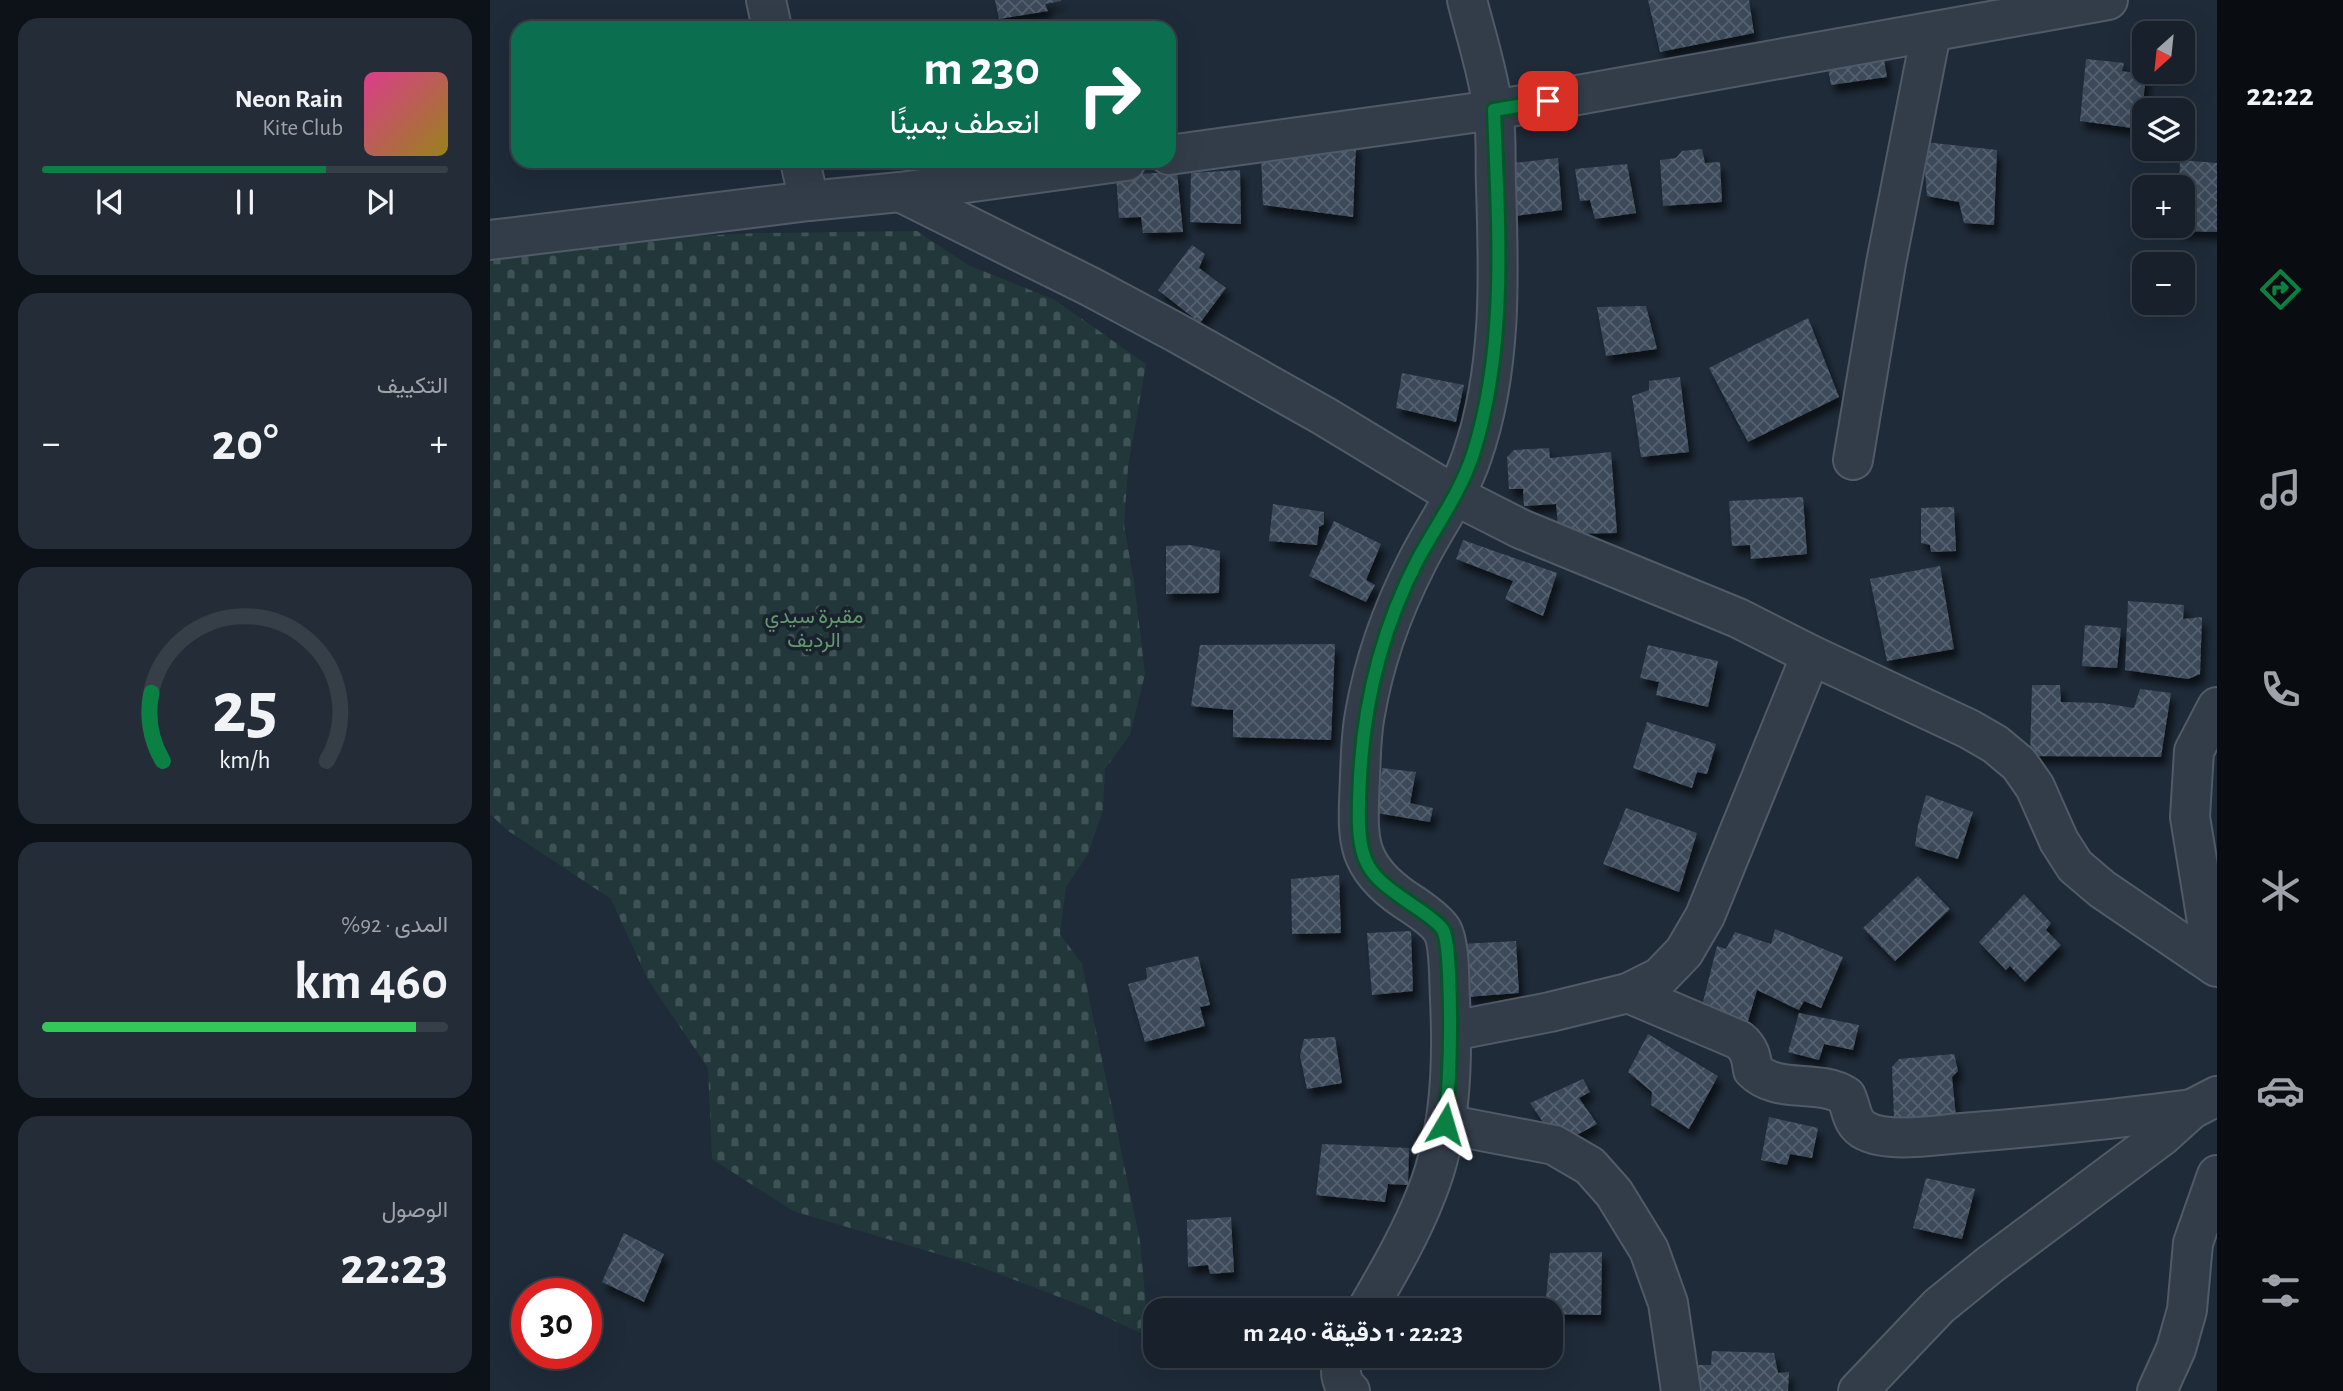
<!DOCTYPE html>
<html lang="ar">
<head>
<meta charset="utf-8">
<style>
  body { margin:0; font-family:"Alegreya Sans",Vazirmatn,sans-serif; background:#242d37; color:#f1f3f6; direction:rtl; height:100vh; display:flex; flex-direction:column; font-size:26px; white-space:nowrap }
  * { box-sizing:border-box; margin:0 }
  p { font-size:23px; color:#9ea3a9 }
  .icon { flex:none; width:38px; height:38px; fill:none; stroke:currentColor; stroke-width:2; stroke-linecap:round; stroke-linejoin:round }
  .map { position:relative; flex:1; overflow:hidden; direction:ltr }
  .sheet { display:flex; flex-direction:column; gap:18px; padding:18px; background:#0d1218; width:490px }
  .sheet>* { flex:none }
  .hud { position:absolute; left:21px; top:21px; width:665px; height:147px; border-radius:21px; box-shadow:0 7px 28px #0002,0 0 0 2px #363e47; direction:rtl; background:#0b6e4f; color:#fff; overflow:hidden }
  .needle { width:46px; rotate:207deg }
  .buttons { position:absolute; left:1642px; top:21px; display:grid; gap:14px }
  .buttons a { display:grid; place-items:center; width:63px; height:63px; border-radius:14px; background:#17202b; box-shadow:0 7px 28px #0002,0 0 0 2px #363e47; font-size:35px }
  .speed { position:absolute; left:21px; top:1278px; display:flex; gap:14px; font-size:35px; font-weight:700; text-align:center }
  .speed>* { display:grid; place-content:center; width:91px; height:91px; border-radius:50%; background:#17202b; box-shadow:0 7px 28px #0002,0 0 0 2px #363e47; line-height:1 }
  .speed .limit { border:10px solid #d22; background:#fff; color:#111 }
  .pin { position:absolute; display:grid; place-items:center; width:60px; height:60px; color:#fff; margin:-30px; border-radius:14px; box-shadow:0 4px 10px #0006 }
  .me { position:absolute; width:77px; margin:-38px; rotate:7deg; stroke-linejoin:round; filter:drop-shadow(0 0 5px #0008) }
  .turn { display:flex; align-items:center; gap:24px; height:147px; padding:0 21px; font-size:32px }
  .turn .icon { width:91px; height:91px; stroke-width:2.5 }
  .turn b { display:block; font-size:49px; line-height:60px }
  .big { font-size:52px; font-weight:700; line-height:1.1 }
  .sheet .widget { flex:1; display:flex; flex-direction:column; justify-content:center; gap:10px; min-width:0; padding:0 24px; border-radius:21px; background:#242d37 }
  .sheet .dial { align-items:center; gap:0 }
  .dial svg { height:182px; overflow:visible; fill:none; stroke:#363e47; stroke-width:7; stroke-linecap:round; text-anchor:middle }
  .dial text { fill:#f1f3f6; stroke:none }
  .song { display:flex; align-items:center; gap:21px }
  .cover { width:84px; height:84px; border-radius:10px; background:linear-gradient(135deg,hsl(330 70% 55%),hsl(50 70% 35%)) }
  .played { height:7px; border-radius:4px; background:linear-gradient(90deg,#0b8043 70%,#363e47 70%) }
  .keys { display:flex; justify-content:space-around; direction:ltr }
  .heat { display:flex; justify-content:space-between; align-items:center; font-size:38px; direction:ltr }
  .charge { height:10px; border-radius:5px; background:linear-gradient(90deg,#34c759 92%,#363e47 0) }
  .trip { position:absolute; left:653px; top:1298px; width:420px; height:70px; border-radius:21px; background:#17202b; box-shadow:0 7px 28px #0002,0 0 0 2px #363e47; font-weight:700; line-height:70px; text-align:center; direction:rtl }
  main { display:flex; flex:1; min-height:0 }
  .tabs { display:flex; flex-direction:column; width:126px; justify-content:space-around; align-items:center; background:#090d11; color:#9ea3a9 }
  .tabs .icon { width:49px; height:49px }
  .tabs .active { color:#0b8043 }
  .tabs b { font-size:32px; color:#f1f3f6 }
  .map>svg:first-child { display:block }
  .cemetery { fill:url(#cemetery-stones) }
  .building { fill:url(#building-cross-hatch); filter:url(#shadow) }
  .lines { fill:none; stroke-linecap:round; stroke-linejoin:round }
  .minor-casing { stroke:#515a67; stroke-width:42 }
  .minor { stroke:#333d49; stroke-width:38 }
  .route-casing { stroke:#07532c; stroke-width:18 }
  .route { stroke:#0b8043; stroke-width:12 }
  .labels { text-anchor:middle; stroke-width:7; stroke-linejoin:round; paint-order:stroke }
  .park-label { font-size:21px; fill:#64976f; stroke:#19222d }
</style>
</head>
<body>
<main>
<nav class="tabs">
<b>22:22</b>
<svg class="icon active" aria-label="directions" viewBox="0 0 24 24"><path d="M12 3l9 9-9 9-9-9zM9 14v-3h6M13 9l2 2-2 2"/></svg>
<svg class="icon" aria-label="music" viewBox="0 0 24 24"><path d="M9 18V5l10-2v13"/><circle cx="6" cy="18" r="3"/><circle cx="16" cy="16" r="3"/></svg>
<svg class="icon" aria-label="phone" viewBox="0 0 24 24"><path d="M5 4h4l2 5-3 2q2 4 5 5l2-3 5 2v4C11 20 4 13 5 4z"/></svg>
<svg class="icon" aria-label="climate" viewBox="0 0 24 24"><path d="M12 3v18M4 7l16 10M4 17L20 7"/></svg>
<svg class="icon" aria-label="car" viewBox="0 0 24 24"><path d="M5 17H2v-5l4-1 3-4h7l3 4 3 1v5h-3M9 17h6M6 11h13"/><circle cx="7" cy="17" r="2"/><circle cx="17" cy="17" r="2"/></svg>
<svg class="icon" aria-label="filters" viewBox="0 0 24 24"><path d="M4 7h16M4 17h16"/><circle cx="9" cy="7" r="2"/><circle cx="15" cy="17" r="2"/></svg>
</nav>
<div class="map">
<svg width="1727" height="1391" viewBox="0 0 1727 1391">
  <defs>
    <pattern id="cemetery-stones" width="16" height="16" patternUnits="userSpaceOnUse" patternTransform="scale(1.75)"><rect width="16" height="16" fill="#21373a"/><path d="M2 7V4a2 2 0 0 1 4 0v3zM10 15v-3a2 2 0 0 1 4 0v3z" fill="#3f5255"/></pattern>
    <pattern id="building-cross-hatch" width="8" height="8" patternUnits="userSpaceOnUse" patternTransform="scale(1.75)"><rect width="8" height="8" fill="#3b4959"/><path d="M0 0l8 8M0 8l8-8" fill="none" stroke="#55616f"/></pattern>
    <filter id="shadow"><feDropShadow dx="4.5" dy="8" stdDeviation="3.5" flood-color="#0009"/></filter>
  </defs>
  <rect width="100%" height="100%" fill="#1f2b39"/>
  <polygon class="cemetery" points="427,231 478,265 565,300 656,364 638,467 634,525 644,582 655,674 640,735 615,769 613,810 598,854 576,887 570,934 592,964 650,1241 659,1337 595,1307 488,1266 303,1211 222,1159 218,1068 158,980 121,899 17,830 0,814 0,260 131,240 266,233"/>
  <g class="building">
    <polygon points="505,0 571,0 571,1 555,4 558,11 509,19"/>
    <polygon points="1158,0 1259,0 1264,33 1170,52"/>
    <polygon points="1393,54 1397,77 1341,85 1337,63"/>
    <polygon points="1596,59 1634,63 1632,71 1656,75 1650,129 1590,121"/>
    <polygon points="1435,142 1507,150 1504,225 1474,223 1469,202 1437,196 1434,159"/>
    <polygon points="866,143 863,217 773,205 771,156"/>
    <polygon points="1212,149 1215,163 1230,162 1232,202 1173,206 1170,160 1186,158 1192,151"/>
    <polygon points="1068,158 1072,210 1017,217 1015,164"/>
    <polygon points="1690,160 1727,163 1727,232 1688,231 1688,226 1692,226 1692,187 1689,187"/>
    <polygon points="1137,164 1146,213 1105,219 1100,200 1090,201 1085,169"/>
    <polygon points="750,170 751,224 700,222 701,173"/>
    <polygon points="687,172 693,232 653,233 651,217 629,218 626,175"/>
    <polygon points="702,245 715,254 709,268 736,288 710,323 668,290"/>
    <polygon points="1156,306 1167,349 1116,356 1107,307"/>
    <polygon points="1318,318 1349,397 1258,442 1219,368"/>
    <polygon points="912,373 974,385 966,422 906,408"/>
    <polygon points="1190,377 1199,452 1151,457 1142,396 1159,390 1159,381"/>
    <polygon points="1059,448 1060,458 1121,452 1127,533 1069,534 1066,504 1034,506 1033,489 1019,489 1017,457 1024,450"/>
    <polygon points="1313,497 1317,554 1261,559 1260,545 1242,546 1239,501"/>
    <polygon points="783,504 834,512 834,524 829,527 827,545 779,541"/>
    <polygon points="1464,507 1466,551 1441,552 1440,545 1431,543 1431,508"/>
    <polygon points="844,521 891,544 876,580 885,585 876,602 819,576"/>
    <polygon points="973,540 1067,573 1053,616 1015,599 1023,581 966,559"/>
    <polygon points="700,545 730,551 729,593 676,594 676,546"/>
    <polygon points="1450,566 1464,649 1397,661 1380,579"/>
    <polygon points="1638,601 1694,605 1693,619 1712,617 1710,674 1698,679 1635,670"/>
    <polygon points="1595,625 1631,628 1627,668 1592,666"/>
    <polygon points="845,644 841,740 743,737 743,710 701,706 710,645"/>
    <polygon points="1158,645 1228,661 1218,707 1166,695 1169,682 1150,678"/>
    <polygon points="1542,685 1570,685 1571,702 1612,703 1644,708 1650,689 1681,693 1671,757 1540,756"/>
    <polygon points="1157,722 1226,744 1217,774 1207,772 1202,788 1143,768"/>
    <polygon points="892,768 926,772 920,803 943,808 940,822 887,813"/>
    <polygon points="1436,795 1483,812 1468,859 1425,846 1428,825"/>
    <polygon points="1136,808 1207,833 1189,892 1113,864"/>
    <polygon points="849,875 851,933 802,934 801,879"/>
    <polygon points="1428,876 1460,909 1405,961 1373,928"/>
    <polygon points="1534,894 1561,923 1556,930 1571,945 1535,982 1520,966 1516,970 1489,942"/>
    <polygon points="1285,929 1353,957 1331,1008 1314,1001 1309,1010 1267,990 1256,1028 1210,1014 1227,946 1236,949 1245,932 1281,944"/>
    <polygon points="921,931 923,991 882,995 877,933"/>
    <polygon points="1026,941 1029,993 976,997 972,944"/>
    <polygon points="708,956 720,1005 710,1007 715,1026 655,1042 638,984 657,979 656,968"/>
    <polygon points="1309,1013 1369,1025 1363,1050 1334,1044 1329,1060 1298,1052"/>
    <polygon points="1158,1034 1228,1076 1199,1129 1161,1105 1162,1092 1138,1072"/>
    <polygon points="845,1037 852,1083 817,1089 810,1056 814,1039"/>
    <polygon points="1464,1054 1468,1071 1462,1077 1466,1117 1404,1118 1402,1067 1409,1059"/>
    <polygon points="1093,1079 1100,1092 1089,1098 1107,1124 1072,1143 1065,1140 1040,1103"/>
    <polygon points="1279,1117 1328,1128 1322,1158 1300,1154 1297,1165 1271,1160"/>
    <polygon points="832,1144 919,1148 918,1185 898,1184 895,1202 826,1195"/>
    <polygon points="1436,1178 1485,1189 1472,1239 1423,1228"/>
    <polygon points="741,1217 744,1272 720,1274 718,1265 698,1267 697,1220"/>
    <polygon points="134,1233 174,1254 154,1302 112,1282"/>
    <polygon points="1112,1252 1111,1315 1060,1314 1060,1311 1055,1311 1060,1253"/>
    <polygon points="1222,1351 1284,1353 1288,1373 1299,1372 1298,1391 1204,1391 1205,1365 1221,1365"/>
  </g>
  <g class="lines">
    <g class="minor-casing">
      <g id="minor">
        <polyline points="276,0 282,28"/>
        <polyline points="679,155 1004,110 1618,0"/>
        <polyline points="310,161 319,201"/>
        <polyline points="410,192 601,287 687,333 834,416 966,496 1031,529 1248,618 1321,655 1479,729 1505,744 1529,764 1545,787 1569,841 1585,866 1612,889 1727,967"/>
        <polyline points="0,240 319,201 410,192 636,161"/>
        <polyline points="1363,460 1396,263 1441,33"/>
        <polyline points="1724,965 1700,817 1704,751 1727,707"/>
        <path d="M 1138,993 L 1249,1040 C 1260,1049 1261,1057 1263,1070 C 1288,1095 1327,1078 1356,1096 C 1362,1109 1361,1124 1376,1131 C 1399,1143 1445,1135 1472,1133 C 1549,1127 1625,1119 1702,1109"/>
        <polyline points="962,1031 1060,1012 1138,993 1170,977 1194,952 1215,916 1321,655"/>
        <polyline points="955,1124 1064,1145 1100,1166 1124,1193 1159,1250 1178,1303 1191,1391"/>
        <path d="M 876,1311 C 898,1273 921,1234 937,1192 C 961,1132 963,1063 960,999 C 959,983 960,943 952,930 C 945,919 925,906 914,899 C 862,863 868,835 870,776 C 871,756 871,734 875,714 C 884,661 903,609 927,562 C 945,526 969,495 982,456 C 1012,370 1009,276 1006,186 C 1005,161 1007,134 1003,109 C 998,72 986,36 977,0"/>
        <path d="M 853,1356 C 850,1370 849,1381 860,1391"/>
        <polyline points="1368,1391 1449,1306 1502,1263 1672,1136 1702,1109 1727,1096"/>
        <polyline points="1667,1391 1686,1349 1697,1310 1703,1243 1727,1175"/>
      </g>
    </g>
    <use href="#minor" class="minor"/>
  </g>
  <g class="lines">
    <g class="route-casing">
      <path id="route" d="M 955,1124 C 961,1073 961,1024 959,973 C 958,962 958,940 953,930 C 947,920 925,907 915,900 C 903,891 887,881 879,867 C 865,845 869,803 870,777 C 874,700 892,628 928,559 C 947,524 970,493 983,454 C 1018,344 1008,224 1004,110 L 1058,101"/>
    </g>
    <use href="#route" class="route"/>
  </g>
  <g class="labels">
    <g class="park-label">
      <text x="324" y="623">مقبرة سيدي<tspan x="324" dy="24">الرديف</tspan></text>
    </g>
  </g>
</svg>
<div class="buttons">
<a><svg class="needle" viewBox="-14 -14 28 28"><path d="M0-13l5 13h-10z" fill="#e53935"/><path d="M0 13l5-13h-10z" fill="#9ea3a9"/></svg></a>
<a><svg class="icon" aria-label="layers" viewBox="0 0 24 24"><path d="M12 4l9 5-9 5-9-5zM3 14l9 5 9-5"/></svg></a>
<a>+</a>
<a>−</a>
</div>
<div class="speed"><div class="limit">30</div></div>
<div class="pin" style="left:1058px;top:101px;background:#d93025"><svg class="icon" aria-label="arrive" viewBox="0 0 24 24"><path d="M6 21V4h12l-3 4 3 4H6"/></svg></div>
<svg class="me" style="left:955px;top:1124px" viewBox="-20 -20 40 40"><path d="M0-17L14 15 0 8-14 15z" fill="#0b8043" stroke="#fff" stroke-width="4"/></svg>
<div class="trip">22:23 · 1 دقيقة · 240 m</div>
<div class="hud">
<div class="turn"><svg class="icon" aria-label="right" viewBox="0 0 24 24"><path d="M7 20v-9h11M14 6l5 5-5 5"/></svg><div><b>230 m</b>انعطف يمينًا</div></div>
</div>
</div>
<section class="sheet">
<div class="widget">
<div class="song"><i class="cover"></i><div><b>Neon Rain</b><p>Kite Club</p></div></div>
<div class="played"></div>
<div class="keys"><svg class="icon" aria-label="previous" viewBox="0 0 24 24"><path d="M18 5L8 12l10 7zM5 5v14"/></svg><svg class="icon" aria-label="pause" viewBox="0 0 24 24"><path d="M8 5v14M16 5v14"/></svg><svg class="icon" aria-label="next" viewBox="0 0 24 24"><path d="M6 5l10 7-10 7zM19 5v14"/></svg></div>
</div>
<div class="widget"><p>التكييف</p>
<div class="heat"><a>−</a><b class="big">20°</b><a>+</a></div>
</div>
<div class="widget dial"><svg viewBox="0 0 100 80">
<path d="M14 69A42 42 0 1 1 86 69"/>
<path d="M14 69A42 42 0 0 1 9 39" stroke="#0b8043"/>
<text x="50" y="56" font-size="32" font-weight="700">25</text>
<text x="50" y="72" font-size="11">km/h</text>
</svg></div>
<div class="widget"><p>المدى · 92%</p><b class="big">460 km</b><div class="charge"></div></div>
<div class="widget"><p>الوصول</p><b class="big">22:23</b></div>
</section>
</main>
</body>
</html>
